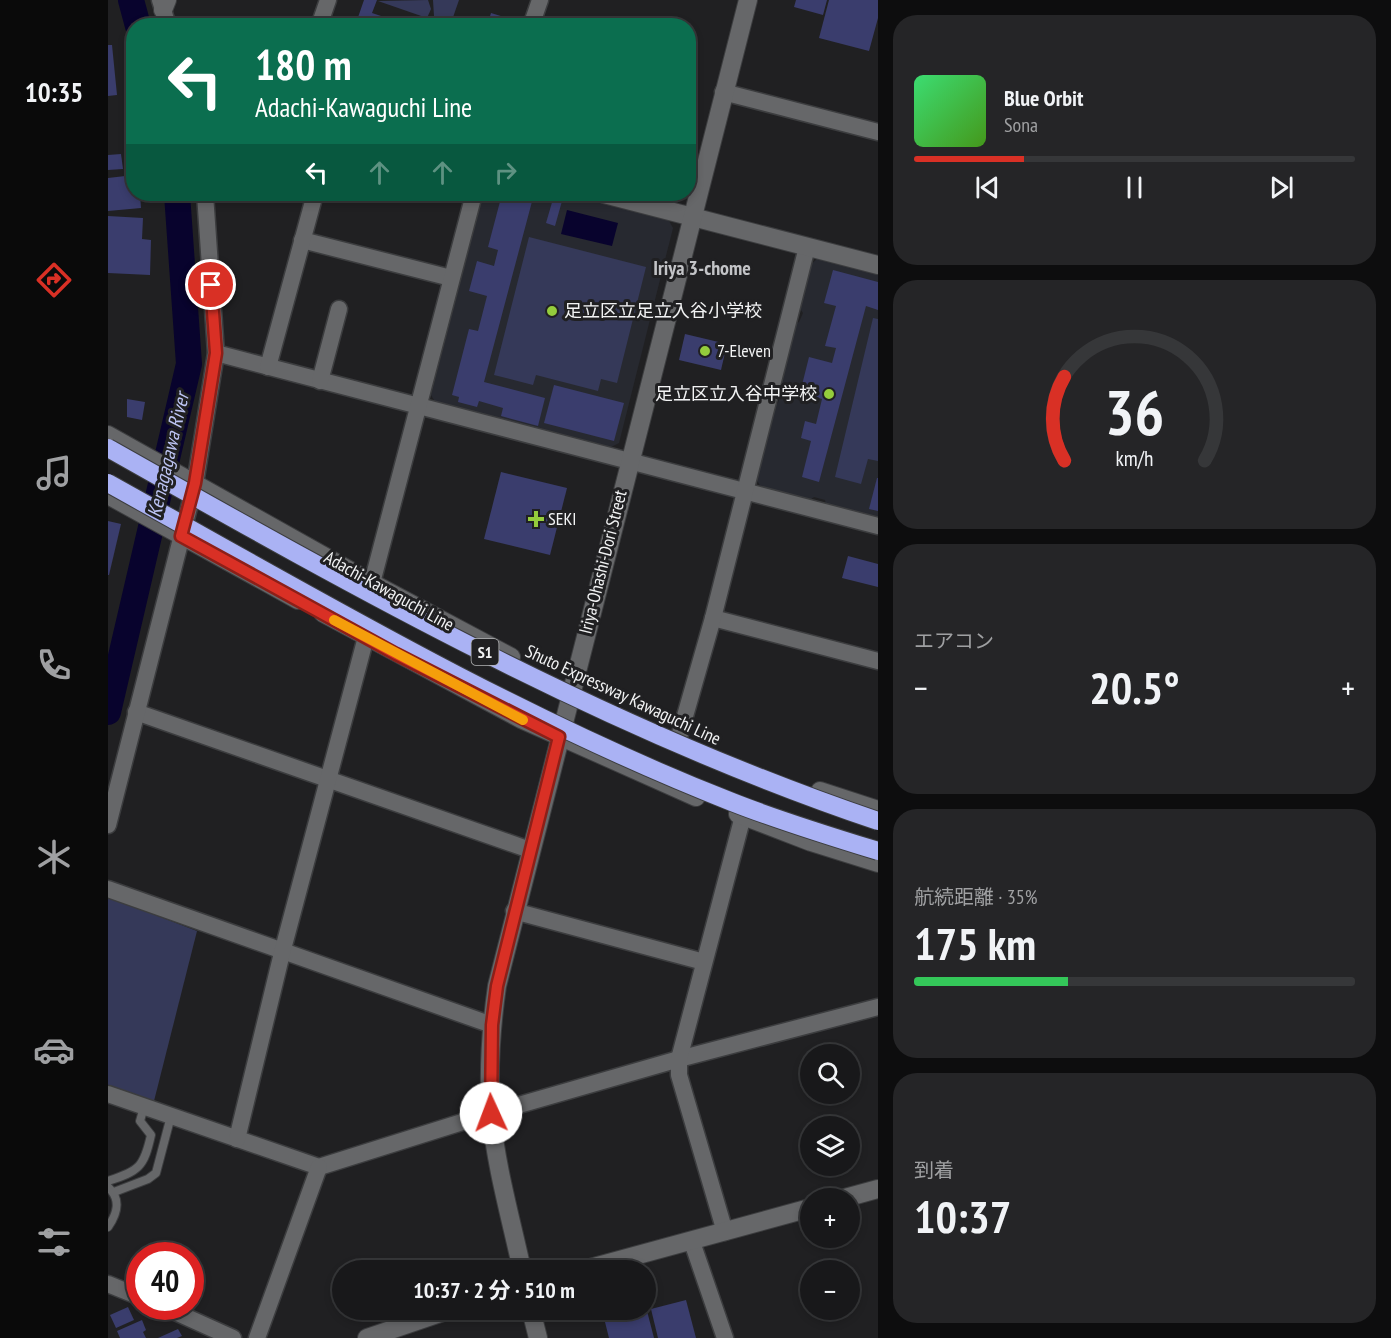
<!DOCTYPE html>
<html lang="ja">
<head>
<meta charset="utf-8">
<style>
  body { margin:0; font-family:"PT Sans Narrow","Noto Sans JP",sans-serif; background:#252527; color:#f1f3f6; height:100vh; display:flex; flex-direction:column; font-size:22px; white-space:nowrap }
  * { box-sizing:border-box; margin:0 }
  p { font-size:20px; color:#9fa0a2 }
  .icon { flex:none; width:33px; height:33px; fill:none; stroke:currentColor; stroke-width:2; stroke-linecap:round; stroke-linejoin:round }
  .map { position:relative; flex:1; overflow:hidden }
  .drawer { display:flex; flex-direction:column; gap:15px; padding:15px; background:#0d0d0e; width:513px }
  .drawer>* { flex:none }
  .banner { position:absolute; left:18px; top:18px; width:570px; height:183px; border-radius:24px; box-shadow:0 3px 9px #0003,0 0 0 2px #363739; background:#0b6e4f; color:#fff; overflow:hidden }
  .controls { position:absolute; left:692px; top:1044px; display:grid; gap:12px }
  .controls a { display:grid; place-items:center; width:60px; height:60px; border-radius:50%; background:#18181a; box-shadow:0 3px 9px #0003,0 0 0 2px #363739; font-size:30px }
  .speed { position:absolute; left:18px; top:1242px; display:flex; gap:12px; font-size:30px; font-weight:700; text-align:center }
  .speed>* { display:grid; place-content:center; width:78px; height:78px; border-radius:50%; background:#18181a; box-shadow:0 3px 9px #0003,0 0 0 2px #363739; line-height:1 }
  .speed .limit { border:9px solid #d22; background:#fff; color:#111 }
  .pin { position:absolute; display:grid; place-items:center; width:51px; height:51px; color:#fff; margin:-26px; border:3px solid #fff; border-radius:50%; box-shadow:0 2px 6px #0007 }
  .me { position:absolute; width:66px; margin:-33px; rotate:358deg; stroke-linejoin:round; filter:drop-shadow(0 0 4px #0008) }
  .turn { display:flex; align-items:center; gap:21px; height:126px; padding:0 30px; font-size:27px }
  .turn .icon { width:78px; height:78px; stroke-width:2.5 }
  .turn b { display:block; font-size:42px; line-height:51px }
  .lanes { display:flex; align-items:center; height:57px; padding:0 30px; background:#0003; justify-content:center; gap:30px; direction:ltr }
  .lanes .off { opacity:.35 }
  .big { font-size:45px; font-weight:700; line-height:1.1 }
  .drawer .tile { flex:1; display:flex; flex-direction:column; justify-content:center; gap:9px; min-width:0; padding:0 21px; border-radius:24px; background:#252527 }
  .drawer .dial { align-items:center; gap:0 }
  .dial svg { height:156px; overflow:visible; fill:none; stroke:#363739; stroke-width:7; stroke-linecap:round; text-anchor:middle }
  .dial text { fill:#f1f3f6; stroke:none }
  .song { display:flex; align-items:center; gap:18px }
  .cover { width:72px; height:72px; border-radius:9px; background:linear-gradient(135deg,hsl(140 70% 55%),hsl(100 70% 35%)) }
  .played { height:6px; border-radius:3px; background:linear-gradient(90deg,#d93025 25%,#363739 25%) }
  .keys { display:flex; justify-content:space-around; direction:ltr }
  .heat { display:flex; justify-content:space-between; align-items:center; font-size:33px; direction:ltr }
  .charge { height:9px; border-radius:4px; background:linear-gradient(90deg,#34c759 35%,#363739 0) }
  .trip { position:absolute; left:224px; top:1260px; width:324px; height:60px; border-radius:30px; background:#18181a; box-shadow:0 3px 9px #0003,0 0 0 2px #363739; font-weight:700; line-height:60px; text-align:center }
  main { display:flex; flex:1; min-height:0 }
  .tabs { display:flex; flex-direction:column; width:108px; justify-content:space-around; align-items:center; background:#0a0a0a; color:#9fa0a2 }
  .tabs .icon { width:42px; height:42px }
  .tabs .active { color:#d93025 }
  .tabs b { font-size:27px; color:#f1f3f6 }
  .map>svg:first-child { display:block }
  .built { fill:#272930 }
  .green { fill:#353959 }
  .water { fill:#08032d }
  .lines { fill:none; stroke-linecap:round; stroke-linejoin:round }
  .river { stroke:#08032d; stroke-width:26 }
  .building { fill:#3a3d6d }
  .lane-casing { stroke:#3c3d3f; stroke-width:10 }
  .street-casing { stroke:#3c3d3f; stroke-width:19 }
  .secondary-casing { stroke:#3c3d3f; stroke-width:20 }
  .lane { stroke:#666769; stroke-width:8 }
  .street { stroke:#666769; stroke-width:16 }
  .secondary { stroke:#666769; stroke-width:18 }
  .highway-bridge-casing { stroke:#3c3d3f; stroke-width:20; stroke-linecap:butt }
  .highway-bridge { stroke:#aab2f4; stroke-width:18 }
  .route-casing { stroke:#8d1f18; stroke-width:15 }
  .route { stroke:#d93025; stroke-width:10 }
  .slow { stroke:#f59e0b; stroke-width:10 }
  .poi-dot { fill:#94cc3c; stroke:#202022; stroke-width:2 }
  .labels { text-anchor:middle; stroke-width:6; stroke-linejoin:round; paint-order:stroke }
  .shield { fill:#202022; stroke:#b3b4b5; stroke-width:1.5 }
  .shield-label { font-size:16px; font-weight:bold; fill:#f2f3f4 }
  .poi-label { font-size:18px; fill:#f2f3f4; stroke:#202022; text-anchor:start }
  .street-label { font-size:18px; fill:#f2f3f4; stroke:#202022 }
  .neighbourhood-label { font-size:20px; font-weight:bold; fill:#c3c4c7; stroke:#202022 }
  .water-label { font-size:20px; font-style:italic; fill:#bdc4f3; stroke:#202022 }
</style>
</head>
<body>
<main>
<nav class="tabs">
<b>10:35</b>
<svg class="icon active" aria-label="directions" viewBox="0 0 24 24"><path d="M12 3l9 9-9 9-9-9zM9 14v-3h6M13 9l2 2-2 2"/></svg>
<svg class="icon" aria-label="music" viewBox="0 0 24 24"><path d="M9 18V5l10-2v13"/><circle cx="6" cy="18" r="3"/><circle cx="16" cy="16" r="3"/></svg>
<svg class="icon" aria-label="phone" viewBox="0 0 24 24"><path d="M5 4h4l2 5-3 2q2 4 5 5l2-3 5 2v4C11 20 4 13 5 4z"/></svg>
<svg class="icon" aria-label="climate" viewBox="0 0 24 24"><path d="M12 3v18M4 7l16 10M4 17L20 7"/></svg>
<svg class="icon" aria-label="car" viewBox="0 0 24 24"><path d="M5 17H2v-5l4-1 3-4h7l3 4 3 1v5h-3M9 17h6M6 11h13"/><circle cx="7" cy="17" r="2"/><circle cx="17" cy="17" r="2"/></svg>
<svg class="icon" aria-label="filters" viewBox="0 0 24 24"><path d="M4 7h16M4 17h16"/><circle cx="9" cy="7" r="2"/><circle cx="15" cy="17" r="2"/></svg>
</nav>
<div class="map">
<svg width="770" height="1338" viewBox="0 0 770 1338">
  <rect width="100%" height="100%" fill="#202022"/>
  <g class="built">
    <polygon points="375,194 461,194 560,219 565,228 511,443 503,447 327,402 323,395"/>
    <polygon points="709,259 770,274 770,518 718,505 717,500 706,497 702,500 653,487 647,477 666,405 670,403 675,386 672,381 686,324 691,322 695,313 691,307 701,266"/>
  </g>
  <g class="green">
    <polygon points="320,0 323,9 319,18 270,1"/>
    <polygon points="325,0 351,0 343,23 326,16"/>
    <polygon points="421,237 538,267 509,383 493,379 490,391 428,375 425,385 386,375"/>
    <polygon points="765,318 770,319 770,461 760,459 753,484 727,477"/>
    <polygon points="0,897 89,931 46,1101 0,1086"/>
  </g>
  <polygon class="water" points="459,210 510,223 504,246 453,234"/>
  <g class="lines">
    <g class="river">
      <polyline points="23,0 30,26"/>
      <polyline points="0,712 81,364 69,194"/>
    </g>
  </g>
  <g class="building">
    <polygon points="256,0 269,0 264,13 288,21 286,26 247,26"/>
    <polygon points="688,0 719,0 715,15 686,7"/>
    <polygon points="721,0 770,0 770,18 761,51 711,38"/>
    <polygon points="383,13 396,17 394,24 398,26 379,26"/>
    <polygon points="0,45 4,45 9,95 0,96"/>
    <polygon points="13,154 15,169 0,170 0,155"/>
    <polygon points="26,175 26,194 32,194 33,208 0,211 0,178"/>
    <polygon points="394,194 426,194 376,382 437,398 430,426 393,416 395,408 371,401 369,407 350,402 351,397 344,395 361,329 370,331 379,296 361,291 369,261 386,266 390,250 380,247"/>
    <polygon points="445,199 454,201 447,226 438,223"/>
    <polygon points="0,216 35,218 34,239 43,240 42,275 0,273"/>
    <polygon points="725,270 770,282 770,310 758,306 711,482 694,477 703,441 693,438 697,421 708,424 714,399 692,393 701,357 724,363 728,348 717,346 728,306 716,303"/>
    <polygon points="577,334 619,344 613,370 571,360"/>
    <polygon points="446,385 516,403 506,441 436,423"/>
    <polygon points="19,399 37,402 34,420 19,417"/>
    <polygon points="393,472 459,488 442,555 376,539"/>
    <polygon points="769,478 770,478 770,511 761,509"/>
    <polygon points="0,521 13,524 1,575 0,575"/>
    <polygon points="740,556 770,564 770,587 734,578"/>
    <polygon points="578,1300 588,1338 550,1338 543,1309"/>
    <polygon points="20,1307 26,1320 8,1328 2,1315"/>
    <polygon points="539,1311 546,1338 501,1338 497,1322"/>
    <polygon points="34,1320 38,1330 35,1332 38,1338 12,1338 9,1331"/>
    <polygon points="70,1329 74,1336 69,1338 50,1338"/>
  </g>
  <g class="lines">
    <g class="lane-casing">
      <g id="lane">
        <path d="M 0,1181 C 31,1171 36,1167 43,1135 L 32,1121 L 36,1107"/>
        <path d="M 0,1187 C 14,1200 9,1214 0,1227"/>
        <polyline points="6,1192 40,1179 48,1173 63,1116"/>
      </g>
    </g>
    <g class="street-casing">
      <g id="street">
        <polyline points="52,0 60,26"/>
        <polyline points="211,26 220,0"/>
        <polyline points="423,26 432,0"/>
        <polyline points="615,92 770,132"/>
        <polyline points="194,240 343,278"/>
        <polyline points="108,353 770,526"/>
        <polyline points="160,367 207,194"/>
        <polyline points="212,381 231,309"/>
        <polyline points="264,583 366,194"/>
        <polyline points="605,618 770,661"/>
        <polyline points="28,712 422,850"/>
        <polyline points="571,737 605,618 699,247"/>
        <polyline points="0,825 87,484 108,353 97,194"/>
        <polyline points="0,889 384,1025"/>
        <polyline points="406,911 596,962"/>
        <polyline points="0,1094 211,1167 383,1113 571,1059 770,1007"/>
        <polyline points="129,1139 174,953 258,637"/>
        <polyline points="617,1232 571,1075 571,1059 635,816"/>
        <polyline points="584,1242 617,1338"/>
        <polyline points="0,1284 32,1297"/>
        <polyline points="54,1306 125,1338"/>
        <polyline points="149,1338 211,1167"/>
      </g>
    </g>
    <g class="secondary-casing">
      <g id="secondary">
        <polyline points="55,10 59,0"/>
        <polyline points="496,194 770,265"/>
        <polyline points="0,435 264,583 403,657"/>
        <polyline points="0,495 190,600"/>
        <polyline points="215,613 413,719 588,797"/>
        <polyline points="712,791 770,810"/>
        <polyline points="630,814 703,842 770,863"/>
        <polyline points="737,1198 770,1189"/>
        <path d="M 414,1270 C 403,1219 388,1167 383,1114 C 380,1071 383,1028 389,986 L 640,0"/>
        <polyline points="475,1270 702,1208"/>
        <polyline points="423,1310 430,1338"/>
        <polyline points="259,1338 341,1310"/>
      </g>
    </g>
    <use href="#lane" class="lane"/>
    <use href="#street" class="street"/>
    <use href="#secondary" class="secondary"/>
    <g class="highway-bridge-casing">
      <g id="highway-bridge">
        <path d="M 0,448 C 248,588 499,730 770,821"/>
        <path d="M 0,483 C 203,596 407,717 624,802 C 672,821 721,836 770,851"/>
      </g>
    </g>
    <use href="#highway-bridge" class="highway-bridge"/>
  </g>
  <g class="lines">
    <g class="route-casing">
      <polyline id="route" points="103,285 108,353 87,483 73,536 288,654 451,737 389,986 384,1025 383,1113"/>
    </g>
    <use href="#route" class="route"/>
    <polyline class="slow" points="226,620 415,720"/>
  </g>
  <g class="poi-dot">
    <circle cx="444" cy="311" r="6"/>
    <circle cx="597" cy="351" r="6"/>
    <circle cx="721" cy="394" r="6"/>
    <path d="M425 510h6v6h6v6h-6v6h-6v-6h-6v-6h6z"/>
  </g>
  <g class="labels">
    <rect class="shield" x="363.5" y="639" width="27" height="26" rx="4.5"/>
    <g class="shield-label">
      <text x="377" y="658">S1</text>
    </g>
    <g class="poi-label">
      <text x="456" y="317">足立区立足立入谷小学校</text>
      <text x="609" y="357">7-Eleven</text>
      <text x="709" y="400" text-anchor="end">足立区立入谷中学校</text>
      <text x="440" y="525">SEKI</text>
    </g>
    <g class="street-label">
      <text transform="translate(495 562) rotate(-76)" y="6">Iriya-Ohashi-Dori Street</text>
      <text transform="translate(281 591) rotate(29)" y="6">Adachi-Kawaguchi Line</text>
      <text transform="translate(515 695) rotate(25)" y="6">Shuto Expressway Kawaguchi Line</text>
    </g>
    <g class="neighbourhood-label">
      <text x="594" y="275">Iriya 3-chome</text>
    </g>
    <g class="water-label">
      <text transform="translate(60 455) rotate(-77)" y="7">Kenagagawa River</text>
    </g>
  </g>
</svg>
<div class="controls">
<a><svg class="icon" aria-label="search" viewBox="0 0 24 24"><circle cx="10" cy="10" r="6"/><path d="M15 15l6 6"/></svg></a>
<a><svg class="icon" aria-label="layers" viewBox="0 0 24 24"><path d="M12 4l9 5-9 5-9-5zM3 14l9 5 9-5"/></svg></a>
<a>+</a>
<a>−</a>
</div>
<div class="speed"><div class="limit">40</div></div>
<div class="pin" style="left:103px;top:285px;background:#d93025"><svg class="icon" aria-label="arrive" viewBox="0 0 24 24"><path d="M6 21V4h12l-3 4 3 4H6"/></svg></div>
<svg class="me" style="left:383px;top:1113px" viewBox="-20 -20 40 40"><circle r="19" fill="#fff"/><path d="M0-13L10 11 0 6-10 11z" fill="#d93025"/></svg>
<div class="trip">10:37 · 2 分 · 510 m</div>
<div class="banner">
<div class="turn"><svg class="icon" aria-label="left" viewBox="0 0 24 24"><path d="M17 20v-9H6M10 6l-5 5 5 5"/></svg><div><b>180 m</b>Adachi-Kawaguchi Line</div></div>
<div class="lanes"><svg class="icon" aria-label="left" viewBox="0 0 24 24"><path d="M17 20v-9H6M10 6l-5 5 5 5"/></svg><svg class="icon off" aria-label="ahead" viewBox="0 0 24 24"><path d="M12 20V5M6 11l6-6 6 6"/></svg><svg class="icon off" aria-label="ahead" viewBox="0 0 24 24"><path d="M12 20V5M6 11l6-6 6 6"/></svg><svg class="icon off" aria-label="right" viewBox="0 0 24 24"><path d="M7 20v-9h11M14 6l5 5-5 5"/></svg></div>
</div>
</div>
<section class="drawer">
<div class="tile">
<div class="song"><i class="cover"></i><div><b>Blue Orbit</b><p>Sona</p></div></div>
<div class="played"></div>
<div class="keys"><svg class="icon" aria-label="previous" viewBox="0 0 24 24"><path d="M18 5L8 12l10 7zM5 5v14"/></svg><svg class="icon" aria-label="pause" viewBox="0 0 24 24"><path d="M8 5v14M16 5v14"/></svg><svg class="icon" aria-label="next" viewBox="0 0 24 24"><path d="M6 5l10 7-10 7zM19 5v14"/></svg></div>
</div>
<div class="tile dial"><svg viewBox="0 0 100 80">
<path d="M14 69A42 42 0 1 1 86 69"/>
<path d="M14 69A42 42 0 0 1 14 26" stroke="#d93025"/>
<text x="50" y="56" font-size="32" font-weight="700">36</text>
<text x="50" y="72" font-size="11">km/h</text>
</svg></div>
<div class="tile"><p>エアコン</p>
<div class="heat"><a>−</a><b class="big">20.5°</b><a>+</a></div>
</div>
<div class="tile"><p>航続距離 · 35%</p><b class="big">175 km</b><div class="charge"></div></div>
<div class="tile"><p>到着</p><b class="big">10:37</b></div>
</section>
</main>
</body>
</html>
